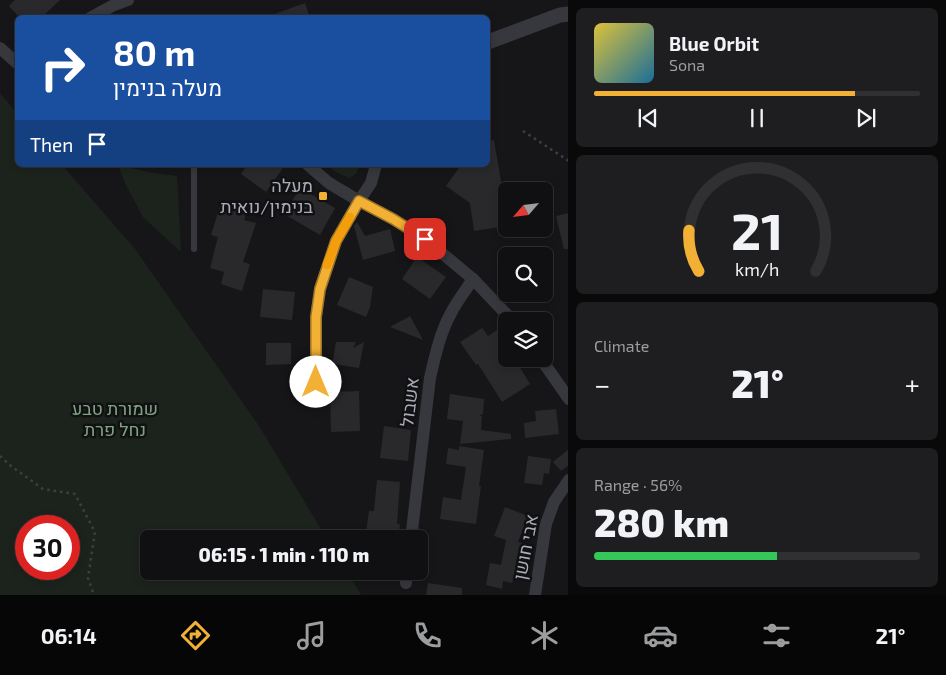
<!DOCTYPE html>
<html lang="en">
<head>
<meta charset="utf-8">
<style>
  body { margin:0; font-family:"Exo 2",Heebo,sans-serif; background:#1e1e20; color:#f1f3f6; height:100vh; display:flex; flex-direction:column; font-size:19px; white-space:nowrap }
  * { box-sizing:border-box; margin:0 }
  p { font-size:16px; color:#9c9d9f }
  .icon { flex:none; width:28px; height:28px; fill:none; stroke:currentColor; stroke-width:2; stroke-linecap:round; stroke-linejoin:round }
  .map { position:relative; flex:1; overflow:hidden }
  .side { display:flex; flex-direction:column; gap:8px; padding:8px; background:#09090a; width:378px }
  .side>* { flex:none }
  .guide { position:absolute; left:15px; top:15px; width:475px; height:152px; border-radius:8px; box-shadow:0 2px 8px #0003,0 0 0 1px #303032; background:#1a4fa0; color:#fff; overflow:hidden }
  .needle { width:32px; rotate:242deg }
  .buttons { position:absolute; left:498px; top:182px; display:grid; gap:10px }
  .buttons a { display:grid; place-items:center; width:55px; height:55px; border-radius:8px; background:#101012; box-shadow:0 2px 8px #0003,0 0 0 1px #303032; font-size:25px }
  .speed { position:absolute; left:15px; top:515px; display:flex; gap:10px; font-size:25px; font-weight:700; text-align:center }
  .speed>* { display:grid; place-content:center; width:65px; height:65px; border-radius:50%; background:#101012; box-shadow:0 2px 8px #0003,0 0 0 1px #303032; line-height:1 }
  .speed .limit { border:8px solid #d22; background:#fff; color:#111 }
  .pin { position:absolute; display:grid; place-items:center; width:42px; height:42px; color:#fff; margin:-21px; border-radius:10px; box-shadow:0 2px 8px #0006 }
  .me { position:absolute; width:55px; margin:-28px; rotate:0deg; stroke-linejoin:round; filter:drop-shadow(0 0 4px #0008) }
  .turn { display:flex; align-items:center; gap:18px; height:105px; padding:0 15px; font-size:22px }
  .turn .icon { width:65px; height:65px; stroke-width:2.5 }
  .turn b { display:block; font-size:35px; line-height:42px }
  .then { display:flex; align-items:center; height:48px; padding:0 15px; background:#0003; gap:10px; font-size:19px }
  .big { font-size:38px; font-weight:800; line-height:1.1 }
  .side .widget { flex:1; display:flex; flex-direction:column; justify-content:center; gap:8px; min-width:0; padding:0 18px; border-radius:8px; background:#1e1e20 }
  .side .dial { align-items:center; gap:0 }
  .dial svg { height:130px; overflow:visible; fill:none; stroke:#303032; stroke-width:7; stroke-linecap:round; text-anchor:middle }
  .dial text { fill:#f1f3f6; stroke:none }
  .song { display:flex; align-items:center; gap:15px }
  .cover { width:60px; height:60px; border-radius:8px; background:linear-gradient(135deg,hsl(50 70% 55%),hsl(200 70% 35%)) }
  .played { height:5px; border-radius:2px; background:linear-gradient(90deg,#f2b134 80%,#303032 80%) }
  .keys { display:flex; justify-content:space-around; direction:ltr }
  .heat { display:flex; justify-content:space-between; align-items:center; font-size:28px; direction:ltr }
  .charge { height:8px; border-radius:4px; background:linear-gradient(90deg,#34c759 56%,#303032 0) }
  .trip { position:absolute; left:140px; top:530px; width:288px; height:50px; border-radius:8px; background:#101012; box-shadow:0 2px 8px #0003,0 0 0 1px #303032; font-weight:800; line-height:50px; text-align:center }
  .menu { display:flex; height:80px; justify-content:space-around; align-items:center; background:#060607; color:#9c9d9f }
  .menu .icon { width:35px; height:35px }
  .menu .current { color:#f2b134 }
  .menu b { font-size:22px; color:#f1f3f6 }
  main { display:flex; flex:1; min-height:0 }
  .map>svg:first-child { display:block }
  .green { fill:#1c231d; fill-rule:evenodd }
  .building { fill:#29292c }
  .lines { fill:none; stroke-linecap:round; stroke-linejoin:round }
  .path { stroke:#3d3f44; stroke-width:2.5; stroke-dasharray:2.5 4; stroke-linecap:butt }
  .service { stroke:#37383d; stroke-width:6 }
  .minor { stroke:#37383d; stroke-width:12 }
  .tertiary { stroke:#37383d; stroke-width:15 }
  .route-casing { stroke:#9d7322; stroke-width:12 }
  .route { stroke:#f2b134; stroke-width:9 }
  .slow { stroke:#f59e0b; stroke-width:9 }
  .poi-dot { fill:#f2b134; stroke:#111113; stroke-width:2 }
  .labels { text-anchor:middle; stroke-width:5; stroke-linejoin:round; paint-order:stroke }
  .poi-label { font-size:18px; fill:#a8adb8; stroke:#111113; text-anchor:end }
  .street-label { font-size:18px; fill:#a8adb8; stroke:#111113 }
  .park-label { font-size:18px; fill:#7fa381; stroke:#111113 }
</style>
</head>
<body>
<main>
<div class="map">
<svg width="569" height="595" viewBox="0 0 569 595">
  <rect width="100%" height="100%" fill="#161618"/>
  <g class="green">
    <path d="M 0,93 L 17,113 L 18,165 L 62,165 L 135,249 L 259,426 L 327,539 L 149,539 L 149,571 L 347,571 L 361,595 L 0,595 ZM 26,526 L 69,526 L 69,569 L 26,569 Z"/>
    <polygon points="118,165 153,173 177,176 181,252 143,217 125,183"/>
    <polygon points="327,165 360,165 356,174 349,178 334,171"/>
  </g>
  <g class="building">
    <polygon points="15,0 60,0 41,18 20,18 9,6"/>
    <polygon points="305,3 310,18 269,18 269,16"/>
    <polygon points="494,140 506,211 506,226 474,231 470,203 446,186 461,165 488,165 488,141"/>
    <polygon points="247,165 285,165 266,192 241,174"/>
    <polygon points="300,188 335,208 320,235 284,214"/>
    <polygon points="221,203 247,212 244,220 256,223 243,262 250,264 242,291 221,284 224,272 210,268 218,237 211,235"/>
    <polygon points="569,213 569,249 564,249 556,216"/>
    <polygon points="357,222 365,236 390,229 395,251 363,260 354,226"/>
    <polygon points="417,257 446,277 430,299 402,279"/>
    <polygon points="349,277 373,287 370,307 366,317 337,305"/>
    <polygon points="263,289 295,292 292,320 260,317"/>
    <polygon points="410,316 423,340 390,327"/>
    <polygon points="482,328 488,336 497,330 506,343 506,367 516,361 530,384 502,402 478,364 476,365 460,342"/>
    <polygon points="336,342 356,342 353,348 364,342 359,368 327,363 333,359"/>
    <polygon points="266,343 291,343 291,364 266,365"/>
    <polygon points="359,391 360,431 331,432 330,392"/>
    <polygon points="450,394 484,399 483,414 479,416 482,416 481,430 511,434 511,439 460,444 463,421 447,419"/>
    <polygon points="556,409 559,434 525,438 524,423 536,421 535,411"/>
    <polygon points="384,426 411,430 408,461 380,458"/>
    <polygon points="459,446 484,450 479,486 481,486 476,524 440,519 443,497 461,500 466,467 446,464 448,448 459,450"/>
    <polygon points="569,449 569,465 561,471 553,462"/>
    <polygon points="528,456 551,459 549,474 544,473 542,485 524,483"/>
    <polygon points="377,480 400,482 397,524 400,524 398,539 365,539 369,511 374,511"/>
    <polygon points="505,507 528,516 518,542 527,545 521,577 514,576 512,583 503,581 502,589 486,585 490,563 501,565 506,540 494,536"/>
    <polygon points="428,583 462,588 462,595 426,595"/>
  </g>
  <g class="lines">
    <g class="path">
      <polyline points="523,131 569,161"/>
      <polyline points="0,456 11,466 43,489 75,494 95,532 88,578 94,595"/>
    </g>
    <polyline class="service" points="194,165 194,249"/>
    <g class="minor">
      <polyline points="90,18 112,6 128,0"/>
      <polyline points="0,48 18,64"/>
      <polyline points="308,165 329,183 359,201 393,219 425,239 473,279 513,321"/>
      <polyline points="541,359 569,399"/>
      <polyline points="316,382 316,317 320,289 336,241 359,201 371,183 376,165"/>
      <path d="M 411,539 L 430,378 C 435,356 440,333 451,313 C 457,301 466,290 473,279"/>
      <polyline points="406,583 407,571"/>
      <polyline points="535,595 546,524 554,502 569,480"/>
    </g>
    <polyline class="tertiary" points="488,42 560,15 569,14"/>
  </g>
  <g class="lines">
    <g class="route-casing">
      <polyline id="route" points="316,382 316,317 320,289 336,241 359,201 393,219 425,239"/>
    </g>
    <use href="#route" class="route"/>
    <polyline class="slow" points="327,265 336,241 350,217"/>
  </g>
  <rect class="poi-dot" x="318" y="191" width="10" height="10" rx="2.5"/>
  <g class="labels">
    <g class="poi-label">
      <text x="313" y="192">מעלה<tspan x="313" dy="21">בנימין/נואית</tspan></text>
    </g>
    <g class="street-label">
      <text transform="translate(410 402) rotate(-83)" y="6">אשבול</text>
      <text transform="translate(526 547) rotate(-79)" y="6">אבי חושן</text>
    </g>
    <g class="park-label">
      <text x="115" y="415">שמורת טבע<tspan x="115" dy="21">נחל פרת</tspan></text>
    </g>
  </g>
</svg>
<div class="buttons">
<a><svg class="needle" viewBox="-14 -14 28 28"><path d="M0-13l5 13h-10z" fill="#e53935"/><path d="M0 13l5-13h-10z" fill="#9c9d9f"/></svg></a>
<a><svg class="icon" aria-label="search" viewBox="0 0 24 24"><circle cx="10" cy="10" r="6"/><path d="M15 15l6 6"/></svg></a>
<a><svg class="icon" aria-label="layers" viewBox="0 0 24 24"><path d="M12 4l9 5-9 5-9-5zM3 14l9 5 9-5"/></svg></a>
</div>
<div class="speed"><div class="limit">30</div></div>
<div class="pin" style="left:425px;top:239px;background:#d93025"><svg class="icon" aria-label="arrive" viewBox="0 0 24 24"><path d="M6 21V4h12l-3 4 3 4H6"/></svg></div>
<svg class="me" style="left:316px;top:382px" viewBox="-20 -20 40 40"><circle r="19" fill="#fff"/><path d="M0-13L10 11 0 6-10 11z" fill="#f2b134"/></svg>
<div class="trip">06:15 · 1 min · 110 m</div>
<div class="guide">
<div class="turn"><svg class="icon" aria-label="right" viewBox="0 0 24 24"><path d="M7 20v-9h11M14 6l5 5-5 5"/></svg><div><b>80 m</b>מעלה בנימין</div></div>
<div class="then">Then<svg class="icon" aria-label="arrive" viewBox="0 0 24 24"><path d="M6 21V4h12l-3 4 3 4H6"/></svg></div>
</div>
</div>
<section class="side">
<div class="widget">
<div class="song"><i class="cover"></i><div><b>Blue Orbit</b><p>Sona</p></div></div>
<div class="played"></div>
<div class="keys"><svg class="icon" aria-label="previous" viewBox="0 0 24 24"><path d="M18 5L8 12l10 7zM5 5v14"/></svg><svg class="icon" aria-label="pause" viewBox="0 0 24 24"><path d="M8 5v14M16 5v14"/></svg><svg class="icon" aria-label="next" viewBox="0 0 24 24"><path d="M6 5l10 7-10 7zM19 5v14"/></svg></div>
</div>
<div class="widget dial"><svg viewBox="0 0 100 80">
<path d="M14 69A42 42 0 1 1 86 69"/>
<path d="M14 69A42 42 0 0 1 8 44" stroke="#f2b134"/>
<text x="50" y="56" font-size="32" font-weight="700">21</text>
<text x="50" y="72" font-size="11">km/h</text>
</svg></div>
<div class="widget"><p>Climate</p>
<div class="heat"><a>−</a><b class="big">21°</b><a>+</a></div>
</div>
<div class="widget"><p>Range · 56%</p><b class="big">280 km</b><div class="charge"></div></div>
</section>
</main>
<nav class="menu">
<b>06:14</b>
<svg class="icon current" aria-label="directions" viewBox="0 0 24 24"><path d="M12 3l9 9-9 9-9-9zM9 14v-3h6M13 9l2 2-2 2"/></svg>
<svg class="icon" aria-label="music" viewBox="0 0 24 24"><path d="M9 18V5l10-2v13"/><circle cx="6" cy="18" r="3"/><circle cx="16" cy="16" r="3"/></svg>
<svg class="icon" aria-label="phone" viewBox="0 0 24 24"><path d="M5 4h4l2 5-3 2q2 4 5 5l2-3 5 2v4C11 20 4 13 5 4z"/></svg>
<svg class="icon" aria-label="climate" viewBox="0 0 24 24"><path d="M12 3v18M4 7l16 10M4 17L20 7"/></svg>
<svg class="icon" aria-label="car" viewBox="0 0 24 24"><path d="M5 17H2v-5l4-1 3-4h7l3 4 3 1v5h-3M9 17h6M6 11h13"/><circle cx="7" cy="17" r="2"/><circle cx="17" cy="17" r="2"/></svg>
<svg class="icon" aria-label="filters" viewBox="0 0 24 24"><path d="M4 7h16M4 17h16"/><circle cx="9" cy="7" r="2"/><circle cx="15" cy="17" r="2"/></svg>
<b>21°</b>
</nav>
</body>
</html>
